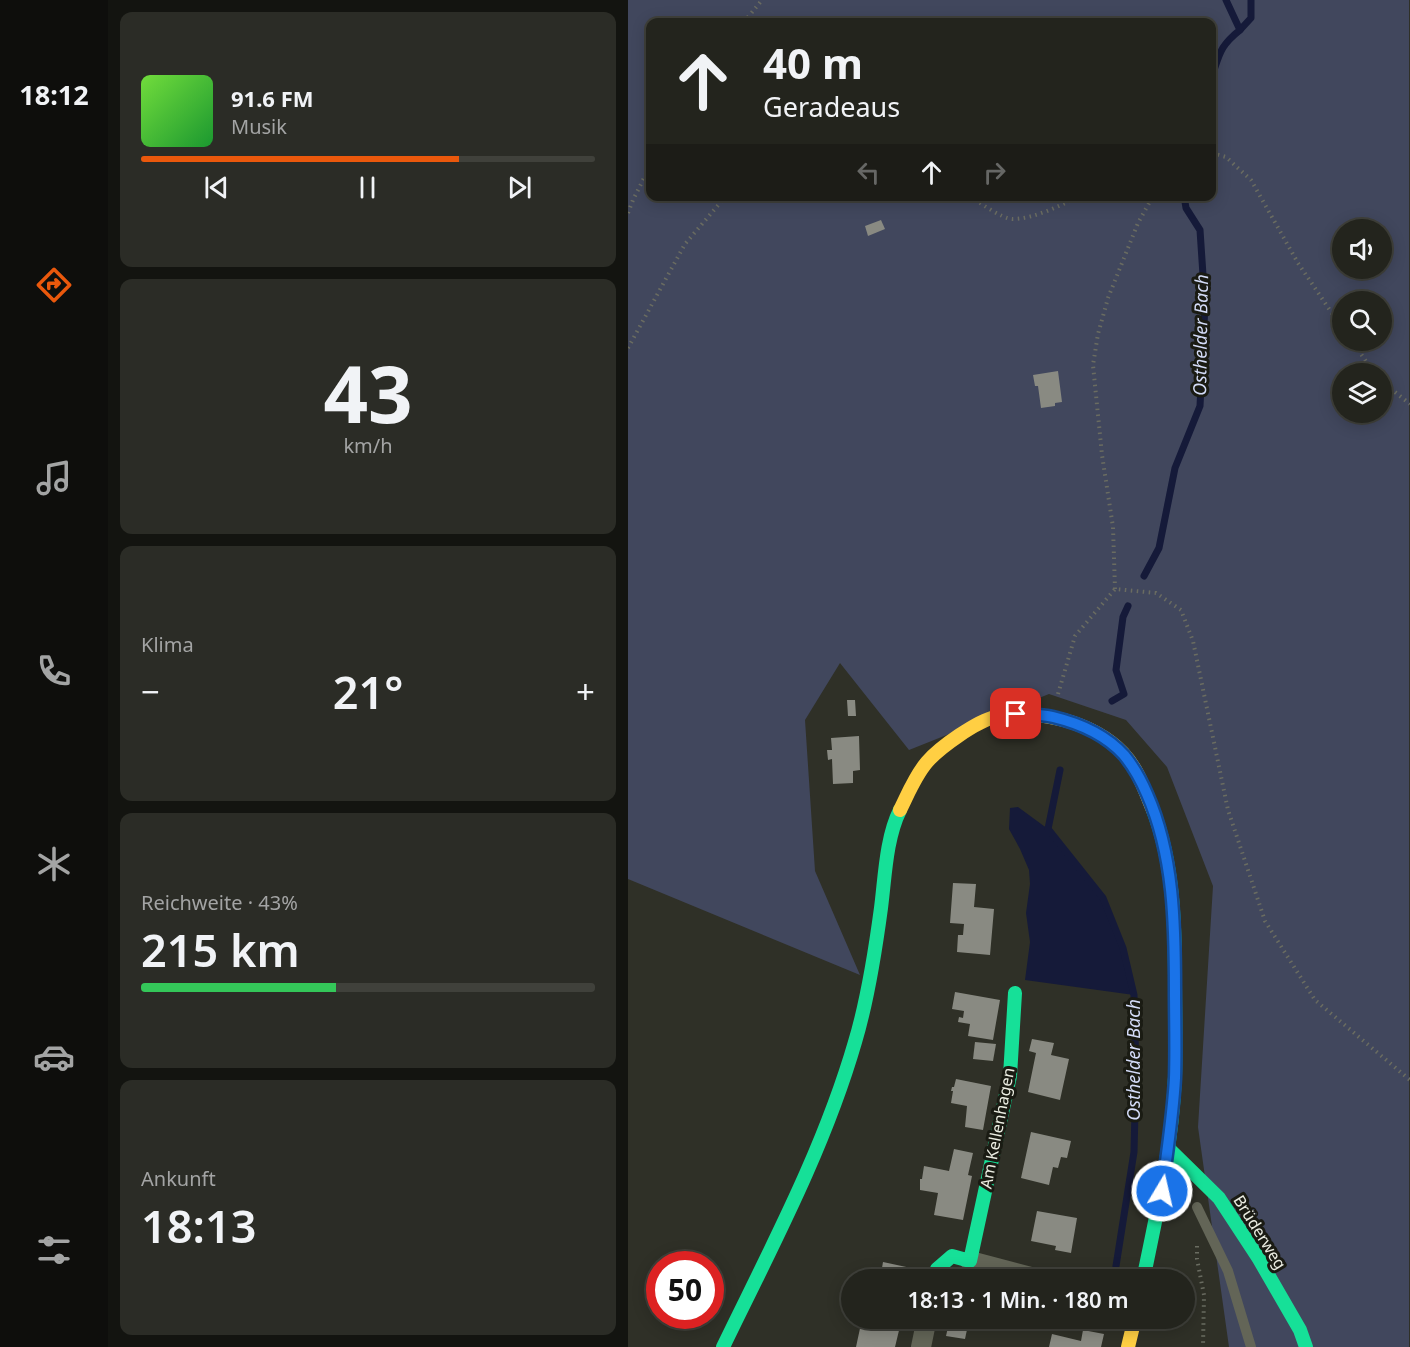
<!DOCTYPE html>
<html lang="de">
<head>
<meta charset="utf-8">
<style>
  body { margin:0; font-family:"Noto Sans",sans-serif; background:#2b2c26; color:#f1f3f6; height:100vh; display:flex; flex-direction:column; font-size:22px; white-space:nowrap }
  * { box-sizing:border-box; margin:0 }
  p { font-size:20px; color:#a3a4a4 }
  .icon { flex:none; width:33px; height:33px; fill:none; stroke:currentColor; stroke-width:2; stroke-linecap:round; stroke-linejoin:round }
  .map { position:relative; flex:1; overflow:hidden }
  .panel { display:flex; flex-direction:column; gap:12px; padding:12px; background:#131410; width:520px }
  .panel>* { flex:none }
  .guide { position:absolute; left:18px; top:18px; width:570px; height:183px; border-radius:12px; box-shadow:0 3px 15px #0003,0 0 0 2px #40413b; background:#23241d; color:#f1f3f6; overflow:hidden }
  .tools { position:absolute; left:704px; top:219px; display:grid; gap:12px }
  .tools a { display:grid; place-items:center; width:60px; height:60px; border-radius:50%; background:#23241d; box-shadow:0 3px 15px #0003,0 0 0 2px #40413b; font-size:30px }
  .speed { position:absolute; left:18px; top:1251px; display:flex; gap:12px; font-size:30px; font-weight:700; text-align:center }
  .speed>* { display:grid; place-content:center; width:78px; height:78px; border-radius:50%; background:#23241d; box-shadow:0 3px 15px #0003,0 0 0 2px #40413b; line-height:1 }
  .speed .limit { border:9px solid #d22; background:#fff; color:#111 }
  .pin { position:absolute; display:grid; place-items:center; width:51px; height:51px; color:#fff; margin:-26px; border-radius:12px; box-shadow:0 3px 9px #0006 }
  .me { position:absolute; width:66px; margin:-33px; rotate:9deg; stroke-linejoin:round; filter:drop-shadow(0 0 4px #0008) }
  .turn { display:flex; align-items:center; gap:21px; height:126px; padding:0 18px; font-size:27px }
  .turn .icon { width:78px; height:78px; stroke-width:2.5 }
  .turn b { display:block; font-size:42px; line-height:51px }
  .lanes { display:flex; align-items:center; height:57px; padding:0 18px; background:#0003; justify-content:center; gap:30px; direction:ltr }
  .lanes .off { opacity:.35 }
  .big { font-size:45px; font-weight:600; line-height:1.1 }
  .panel .card { flex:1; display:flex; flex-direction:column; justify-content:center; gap:9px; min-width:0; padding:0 21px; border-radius:12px; background:#2b2c26 }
  .panel .dial { align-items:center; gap:0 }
  .dial b { font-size:78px; line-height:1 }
  .song { display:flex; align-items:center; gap:18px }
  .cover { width:72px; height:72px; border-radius:9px; background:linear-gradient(135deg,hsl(100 70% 55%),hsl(130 70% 35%)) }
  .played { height:6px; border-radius:3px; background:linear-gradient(90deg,#ea580c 70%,#40413b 70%) }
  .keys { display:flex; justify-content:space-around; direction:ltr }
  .heat { display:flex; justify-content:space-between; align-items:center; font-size:33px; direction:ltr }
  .charge { height:9px; border-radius:4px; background:linear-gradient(90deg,#34c759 43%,#40413b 0) }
  .trip { position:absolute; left:213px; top:1269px; width:354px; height:60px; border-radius:30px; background:#23241d; box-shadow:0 3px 15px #0003,0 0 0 2px #40413b; font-weight:600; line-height:60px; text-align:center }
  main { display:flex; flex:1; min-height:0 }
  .tabs { display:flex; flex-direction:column; width:108px; justify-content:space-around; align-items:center; background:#0e0e0c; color:#a3a4a4 }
  .tabs .icon { width:42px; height:42px }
  .tabs .current { color:#ea580c }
  .tabs b { font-size:27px; color:#f1f3f6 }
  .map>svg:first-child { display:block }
  .green { fill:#41475d; fill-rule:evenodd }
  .water { fill:#151a39 }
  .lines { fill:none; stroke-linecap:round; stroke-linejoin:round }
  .stream { stroke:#151a39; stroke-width:7 }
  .building { fill:#898a82 }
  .path { stroke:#6a6c61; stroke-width:4; stroke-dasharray:1.5 4.5; stroke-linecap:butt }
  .lane { stroke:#636557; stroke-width:10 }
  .street { stroke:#636557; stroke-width:20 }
  .fast { stroke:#16e098; stroke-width:14 }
  .slow { stroke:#ffcf43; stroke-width:14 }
  .route-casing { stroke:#114b97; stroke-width:15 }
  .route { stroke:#1a73e8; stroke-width:10 }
  .labels { text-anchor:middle; stroke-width:6; stroke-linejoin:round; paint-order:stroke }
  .street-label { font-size:16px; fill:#ebede2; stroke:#1a1b13 }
  .water-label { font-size:18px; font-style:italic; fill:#d4dcf8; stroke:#1a1b13 }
</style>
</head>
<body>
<main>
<nav class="tabs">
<b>18:12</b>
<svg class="icon current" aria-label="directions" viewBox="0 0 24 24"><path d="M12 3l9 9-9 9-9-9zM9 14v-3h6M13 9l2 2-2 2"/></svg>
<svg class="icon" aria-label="music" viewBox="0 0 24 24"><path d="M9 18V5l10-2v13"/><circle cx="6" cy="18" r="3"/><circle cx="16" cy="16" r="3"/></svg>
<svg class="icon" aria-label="phone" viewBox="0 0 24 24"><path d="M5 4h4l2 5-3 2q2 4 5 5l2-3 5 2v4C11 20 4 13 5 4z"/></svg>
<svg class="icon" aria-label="climate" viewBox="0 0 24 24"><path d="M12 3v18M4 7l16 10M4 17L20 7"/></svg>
<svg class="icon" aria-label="car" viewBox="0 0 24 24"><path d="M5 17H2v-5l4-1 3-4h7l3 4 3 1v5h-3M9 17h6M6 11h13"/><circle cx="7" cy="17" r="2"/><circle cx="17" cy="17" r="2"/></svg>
<svg class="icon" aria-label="filters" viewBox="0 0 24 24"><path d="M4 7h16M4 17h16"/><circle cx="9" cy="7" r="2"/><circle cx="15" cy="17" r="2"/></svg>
</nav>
<section class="panel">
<div class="card">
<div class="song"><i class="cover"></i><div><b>91.6 FM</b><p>Musik</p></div></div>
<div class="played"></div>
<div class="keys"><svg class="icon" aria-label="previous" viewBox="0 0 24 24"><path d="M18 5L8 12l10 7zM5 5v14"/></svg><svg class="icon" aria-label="pause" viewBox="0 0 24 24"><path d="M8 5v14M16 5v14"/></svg><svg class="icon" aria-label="next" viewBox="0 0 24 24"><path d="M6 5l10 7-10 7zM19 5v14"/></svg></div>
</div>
<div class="card dial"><b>43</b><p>km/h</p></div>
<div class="card"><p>Klima</p>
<div class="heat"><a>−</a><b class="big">21°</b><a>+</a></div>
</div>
<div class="card"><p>Reichweite · 43%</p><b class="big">215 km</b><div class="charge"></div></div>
<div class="card"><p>Ankunft</p><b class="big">18:13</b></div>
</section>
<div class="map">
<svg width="782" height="1347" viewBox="0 0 782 1347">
  <rect width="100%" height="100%" fill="#2f3027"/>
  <path class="green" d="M 0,0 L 781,0 L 781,1347 L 601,1347 L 570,1127 L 585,886 L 539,767 L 498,720 L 421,694 L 281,750 L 212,663 L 177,720 L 187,871 L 232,975 L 0,879 ZM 22,22 L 584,22 L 584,196 L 22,196 ZM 714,230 L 753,230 L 753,268 L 714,268 ZM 714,302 L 753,302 L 753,340 L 714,340 ZM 714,374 L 753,374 L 753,412 L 714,412 Z"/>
  <polygon class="water" points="390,807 420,829 475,898 495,948 506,995 397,980 402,942 398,913 402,884 401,870 392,849 381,829 382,808"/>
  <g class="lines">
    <g class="stream">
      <polyline points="612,30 623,18 623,0"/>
      <path d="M 584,76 C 592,53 592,46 612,30 L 598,0"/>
      <polyline points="516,576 531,548 547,468 572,406 577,305 572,230 558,208 556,196"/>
      <polyline points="484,701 496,694 488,670 495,617 500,606"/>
      <polyline points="432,770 420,829 475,898 495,948 506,995 508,1069 506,1152 488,1266"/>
    </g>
  </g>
  <g class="building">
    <polygon points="253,220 257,229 240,236 237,226"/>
    <polygon points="430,371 434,402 427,403 427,406 413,408 410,386 407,386 405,375"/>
    <polygon points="219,700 227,700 228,716 220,716"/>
    <polygon points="231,736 232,770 225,771 225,783 205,784 204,759 200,760 199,750 204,750 203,738"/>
    <polygon points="325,883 348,884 346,907 366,909 362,955 329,952 330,935 335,935 336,924 322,923"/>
    <polygon points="327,992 372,1000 365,1040 340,1036 342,1024 330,1022 331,1017 335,1018 336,1011 324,1009"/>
    <polygon points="404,1039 426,1043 423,1055 441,1059 432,1100 400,1092 408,1053 401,1051"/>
    <polygon points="347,1042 368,1044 365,1061 345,1059"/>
    <polygon points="328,1079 363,1086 355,1130 337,1127 339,1106 323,1103 325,1091 323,1091 324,1087 326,1087"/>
    <polygon points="403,1132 443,1141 439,1158 433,1157 430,1168 425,1167 421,1185 393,1178"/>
    <polygon points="326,1149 345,1153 340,1175 344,1176 335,1220 306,1215 310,1193 292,1190 292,1179 294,1179 296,1166 321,1171"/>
    <polygon points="409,1211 449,1218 443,1253 427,1250 428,1246 403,1241"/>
    <polygon points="255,1262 283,1268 280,1280 252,1280"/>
    <polygon points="247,1318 274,1318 267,1347 228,1347 234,1319 246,1321"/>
    <polygon points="322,1318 341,1320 337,1339 318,1336"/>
    <polygon points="344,1318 371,1318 370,1327 343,1321"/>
    <polygon points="410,1318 429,1318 426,1331 408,1327"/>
    <polygon points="455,1330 476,1334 473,1347 421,1347 424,1334 453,1341"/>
  </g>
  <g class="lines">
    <g class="path">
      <polyline points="116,22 134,0"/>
      <polyline points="584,153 598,157 623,180 670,263 714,328"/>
      <path d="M 342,196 C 352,203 373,218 384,219 C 407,219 432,205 453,196"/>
      <polyline points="0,213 5,200 22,166"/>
      <polyline points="723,340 747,374"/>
      <polyline points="0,348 57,244 98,196"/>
      <polyline points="753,381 782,404"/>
      <polyline points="487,589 485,527 474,455 465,365 470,334 480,298 510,223 525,196"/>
      <polyline points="430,694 447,636 487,589 528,593 553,610 565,641 600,810 637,921 687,1000 782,1080"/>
      <polyline points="569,1246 569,1259 576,1295 575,1347"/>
    </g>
    <polyline class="lane" points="569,1207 600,1271 623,1347"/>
    <g class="street">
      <polyline points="342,1261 414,1280"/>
      <polyline points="293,1347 299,1318"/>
    </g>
    <g class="fast">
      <polyline points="540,1148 591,1198 631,1259 672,1330 678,1347"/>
      <polyline points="306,1280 309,1269 324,1256 342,1261 382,1076 387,993"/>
      <path d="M 515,1280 C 529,1213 544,1146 547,1077 C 548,1044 547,1010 547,977 C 547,922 545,862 525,810"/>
      <path d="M 95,1347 C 143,1248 196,1149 227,1042 C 240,999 247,953 253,908 C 257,877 258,838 272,810"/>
    </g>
    <g class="slow">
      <path d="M 272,810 C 280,794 287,776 299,762 C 312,747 349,721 367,717 C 410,708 465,722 495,753 C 510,769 517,791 525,810"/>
      <polyline points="500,1347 507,1318"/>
    </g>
  </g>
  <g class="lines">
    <g class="route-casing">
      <path id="route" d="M 388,714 C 400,715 413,714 425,717 C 450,723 478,735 496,755 C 506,767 513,780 519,794 C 546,855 547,925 547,991 C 547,1020 548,1049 547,1078 C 545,1115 539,1153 534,1191"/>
    </g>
    <use href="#route" class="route"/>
  </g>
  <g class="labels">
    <g class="street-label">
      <text transform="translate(369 1128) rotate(-79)" y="6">Am Kellenhagen</text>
      <text transform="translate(632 1232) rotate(58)" y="6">Brüderweg</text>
    </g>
    <g class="water-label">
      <text transform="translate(573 335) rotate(-89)" y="6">Osthelder Bach</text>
      <text transform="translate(506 1060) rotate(-90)" y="6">Osthelder Bach</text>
    </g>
  </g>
</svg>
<div class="tools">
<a><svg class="icon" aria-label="sound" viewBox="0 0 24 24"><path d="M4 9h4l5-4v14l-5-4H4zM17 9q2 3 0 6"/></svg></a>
<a><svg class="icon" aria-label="search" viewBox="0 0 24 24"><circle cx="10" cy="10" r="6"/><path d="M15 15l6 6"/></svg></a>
<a><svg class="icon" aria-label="layers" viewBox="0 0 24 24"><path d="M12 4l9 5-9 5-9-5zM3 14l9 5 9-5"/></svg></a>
</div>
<div class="speed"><div class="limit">50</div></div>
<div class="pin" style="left:388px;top:714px;background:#d93025"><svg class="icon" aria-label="arrive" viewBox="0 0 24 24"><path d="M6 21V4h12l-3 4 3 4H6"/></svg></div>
<svg class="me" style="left:534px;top:1191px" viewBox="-20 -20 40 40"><circle r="17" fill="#1a73e8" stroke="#fff" stroke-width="3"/><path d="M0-11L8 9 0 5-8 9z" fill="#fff"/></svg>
<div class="trip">18:13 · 1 Min. · 180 m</div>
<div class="guide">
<div class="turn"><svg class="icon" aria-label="ahead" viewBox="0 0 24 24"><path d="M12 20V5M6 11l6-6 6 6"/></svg><div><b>40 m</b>Geradeaus</div></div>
<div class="lanes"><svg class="icon off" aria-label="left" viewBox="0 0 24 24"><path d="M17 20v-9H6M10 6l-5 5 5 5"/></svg><svg class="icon" aria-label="ahead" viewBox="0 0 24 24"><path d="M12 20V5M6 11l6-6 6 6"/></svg><svg class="icon off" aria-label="right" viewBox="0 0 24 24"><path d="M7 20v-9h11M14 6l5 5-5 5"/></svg></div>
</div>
</div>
</main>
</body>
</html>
